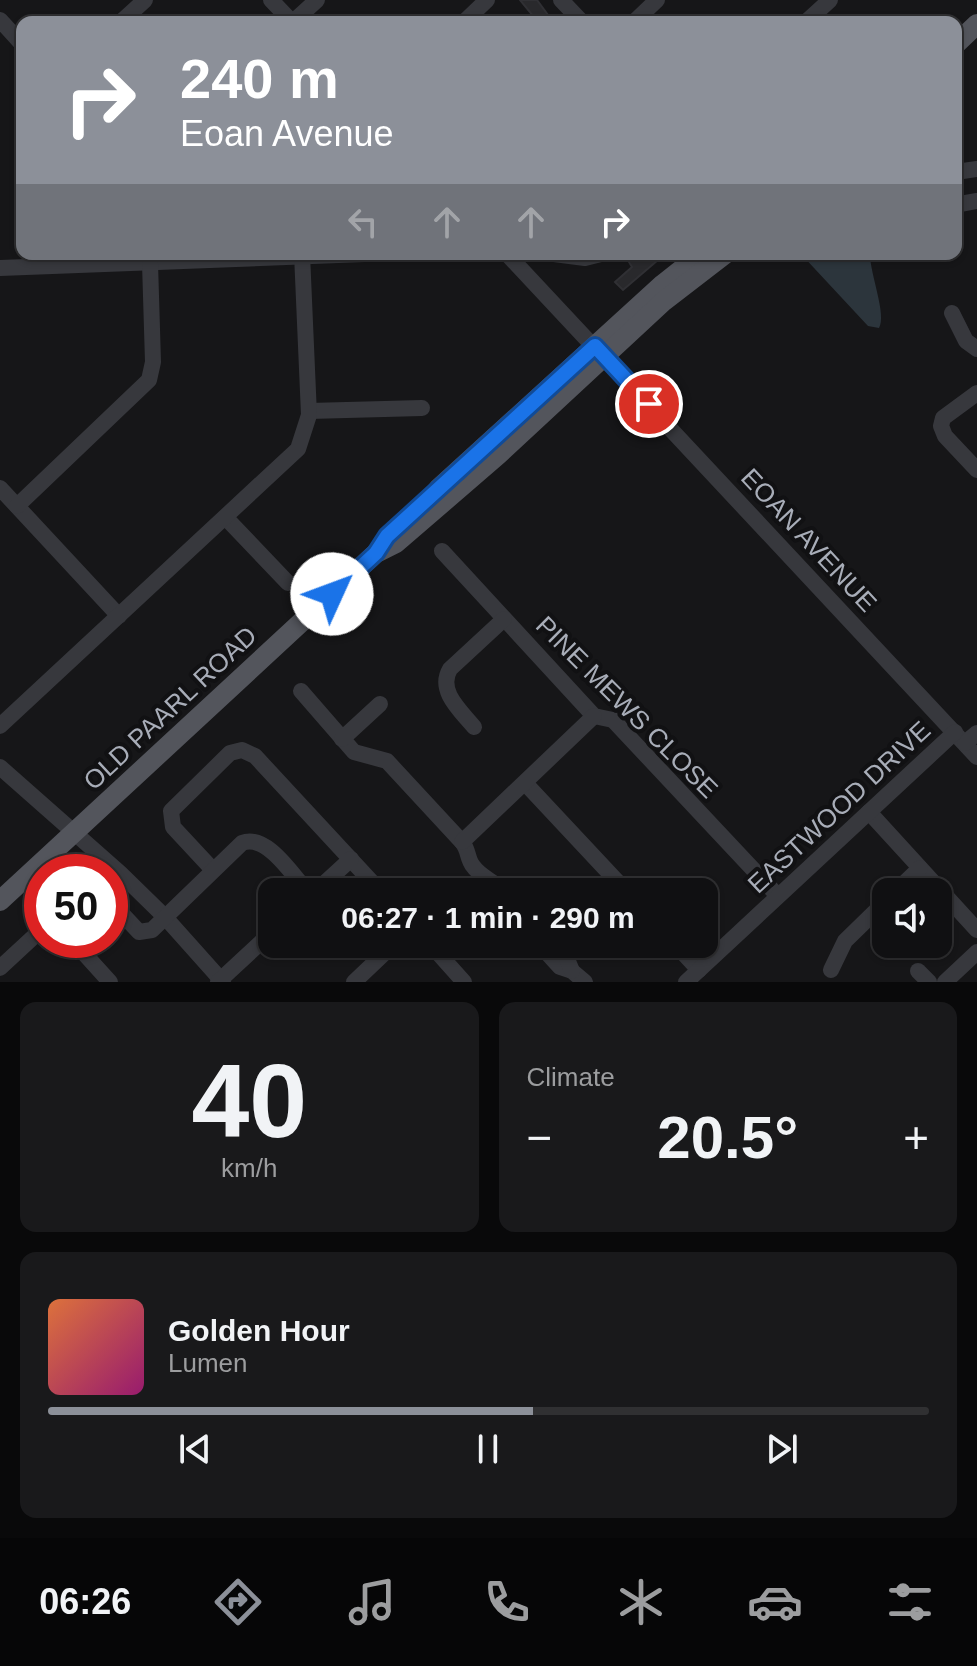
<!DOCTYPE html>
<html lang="en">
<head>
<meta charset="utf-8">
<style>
  body { margin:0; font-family:Helvetica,sans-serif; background:#19191b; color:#f1f3f6; height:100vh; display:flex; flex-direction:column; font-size:30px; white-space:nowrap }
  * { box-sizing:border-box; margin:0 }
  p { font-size:26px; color:#9c9d9f }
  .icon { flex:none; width:44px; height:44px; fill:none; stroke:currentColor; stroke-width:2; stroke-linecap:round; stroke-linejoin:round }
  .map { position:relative; height:982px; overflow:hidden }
  .drawer { display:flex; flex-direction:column; gap:20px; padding:20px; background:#09090a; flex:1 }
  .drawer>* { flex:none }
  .top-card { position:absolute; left:16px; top:16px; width:946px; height:244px; border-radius:16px; box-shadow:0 2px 6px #0004,0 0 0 2px #303032; background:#8c9099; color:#fff; overflow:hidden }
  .buttons { position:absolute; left:872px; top:878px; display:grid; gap:16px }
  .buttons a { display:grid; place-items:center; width:80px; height:80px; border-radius:16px; background:#101012; box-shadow:0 2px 6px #0004,0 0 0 2px #303032; font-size:40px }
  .speed { position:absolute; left:24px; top:854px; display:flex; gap:16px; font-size:40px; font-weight:700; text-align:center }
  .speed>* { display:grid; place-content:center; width:104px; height:104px; border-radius:50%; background:#101012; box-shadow:0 2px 6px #0004,0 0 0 2px #303032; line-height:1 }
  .speed .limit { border:12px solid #d22; background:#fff; color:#111 }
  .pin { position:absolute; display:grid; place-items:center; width:68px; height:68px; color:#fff; margin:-34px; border:4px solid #fff; border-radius:50%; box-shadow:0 2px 8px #0007 }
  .me { position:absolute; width:88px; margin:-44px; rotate:47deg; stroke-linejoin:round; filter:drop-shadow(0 0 6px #0008) }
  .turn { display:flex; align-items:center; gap:28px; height:168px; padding:0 32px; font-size:36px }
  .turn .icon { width:104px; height:104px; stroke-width:2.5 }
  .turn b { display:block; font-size:56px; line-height:68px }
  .lanes { display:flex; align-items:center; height:76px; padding:0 32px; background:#0003; justify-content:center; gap:40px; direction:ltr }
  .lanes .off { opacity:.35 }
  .big { font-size:60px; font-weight:700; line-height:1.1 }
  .drawer .widget { flex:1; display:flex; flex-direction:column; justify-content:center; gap:12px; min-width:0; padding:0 28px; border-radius:16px; background:#19191b }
  .drawer .dial { align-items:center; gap:0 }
  .dial b { font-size:104px; line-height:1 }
  .song { display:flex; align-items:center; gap:24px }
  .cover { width:96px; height:96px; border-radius:12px; background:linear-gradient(135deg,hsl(20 70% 55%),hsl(320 70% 35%)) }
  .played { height:8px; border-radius:4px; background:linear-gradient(90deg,#8c9099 55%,#303032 55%) }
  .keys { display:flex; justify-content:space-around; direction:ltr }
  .heat { display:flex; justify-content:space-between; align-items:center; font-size:44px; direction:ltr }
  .drawer .tiles { flex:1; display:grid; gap:20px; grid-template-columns:1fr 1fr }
  .widget:last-child { grid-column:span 2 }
  .trip { position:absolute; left:258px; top:878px; width:460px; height:80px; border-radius:16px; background:#101012; box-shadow:0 2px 6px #0004,0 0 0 2px #303032; font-weight:700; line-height:80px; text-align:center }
  .tabs { display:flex; height:128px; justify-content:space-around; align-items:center; background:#060607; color:#9c9d9f }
  .tabs .icon { width:56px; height:56px }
  .tabs .selected { color:#8c9099 }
  .tabs b { font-size:36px; color:#f1f3f6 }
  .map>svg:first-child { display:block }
  .water { fill:#2c353c }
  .building { fill:#29292c; stroke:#303034; stroke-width:2 }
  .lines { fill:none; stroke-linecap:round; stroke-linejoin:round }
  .minor { stroke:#37383d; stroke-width:16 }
  .major { stroke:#53555c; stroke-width:20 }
  .route-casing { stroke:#114b97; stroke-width:20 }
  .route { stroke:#1a73e8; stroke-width:14 }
  .labels { text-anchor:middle; stroke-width:8; stroke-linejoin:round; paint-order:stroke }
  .street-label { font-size:26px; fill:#a8adb8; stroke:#111113 }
</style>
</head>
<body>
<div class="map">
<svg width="977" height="982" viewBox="0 0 977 982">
  <rect width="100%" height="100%" fill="#161618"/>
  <path class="water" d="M 801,254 L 870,254 C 870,274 887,315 879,328 L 868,326 Z"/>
  <g class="building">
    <polygon points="520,0 537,0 548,15 538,22"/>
    <polygon points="639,254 665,254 623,290 615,282 632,267 629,262"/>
  </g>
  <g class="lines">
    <g class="minor">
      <polyline points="271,0 292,22"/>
      <polyline points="561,0 582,22"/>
      <polyline points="0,20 22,44"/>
      <polyline points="121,22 145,0"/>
      <polyline points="293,22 317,0"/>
      <polyline points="464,22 487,0"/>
      <polyline points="634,22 657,0"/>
      <polyline points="806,22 830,0"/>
      <polyline points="956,172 977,169"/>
      <polyline points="960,204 977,201"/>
      <polyline points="507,254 977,757"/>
      <polyline points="554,254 585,258 601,254"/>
      <polyline points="0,268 365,254"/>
      <polyline points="952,313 966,341 977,349"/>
      <polyline points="977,393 943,418 941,426 945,436 977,470"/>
      <polyline points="309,411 422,408"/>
      <polyline points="0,488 119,616"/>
      <polyline points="17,506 149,380 153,362 150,263"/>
      <polyline points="226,518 288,583"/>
      <polyline points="442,551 594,716 613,720 778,896"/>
      <path d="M 301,691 L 354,752 L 387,761 L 462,842 C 469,850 467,859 473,866 C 481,878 495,881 504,892"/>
      <polyline points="0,726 298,449 309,415 302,254"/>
      <path d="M 474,727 C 461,711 437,691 450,669 L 504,619"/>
      <polyline points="342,739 380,704"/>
      <polyline points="965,743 977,733"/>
      <polyline points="0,767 120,873 164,916 223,982"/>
      <polyline points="525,783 627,892"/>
      <polyline points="869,812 977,930"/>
      <polyline points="462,842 594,716"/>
      <polyline points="213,870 173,827 171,811 230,753 242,750 255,756 381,892"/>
      <polyline points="315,892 351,859"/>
      <polyline points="895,892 920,868"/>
      <path d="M 110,901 L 139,932 L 152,930 L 242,843 C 267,833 293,876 308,892"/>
      <polyline points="72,940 110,982"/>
      <polyline points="430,944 464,982"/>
      <polyline points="539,944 560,967 572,971 585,982"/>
      <polyline points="561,944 572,971"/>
      <polyline points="675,944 699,970"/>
      <polyline points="0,968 42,929"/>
      <polyline points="831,970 845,941 886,901"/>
      <polyline points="918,971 929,982"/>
      <polyline points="218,982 272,932"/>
      <polyline points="354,982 394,944"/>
      <polyline points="686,982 955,732"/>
      <polyline points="945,982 977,952"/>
    </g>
    <g class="major">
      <polyline points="956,44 977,24"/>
      <polyline points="438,489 663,284 701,254"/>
      <polyline points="0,901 376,553 396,543 498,455 664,301 725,254"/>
    </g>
  </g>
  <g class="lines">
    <g class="route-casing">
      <polyline id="route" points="332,594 376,553 387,536 595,346 649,404"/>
    </g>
    <use href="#route" class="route"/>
  </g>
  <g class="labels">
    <g class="street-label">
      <text transform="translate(809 540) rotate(47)" y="9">EOAN AVENUE</text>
      <text transform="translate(627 707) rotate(45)" y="9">PINE MEWS CLOSE</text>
      <text transform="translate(170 708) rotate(-43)" y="9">OLD PAARL ROAD</text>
      <text transform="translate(839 807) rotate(-43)" y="9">EASTWOOD DRIVE</text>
    </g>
  </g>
</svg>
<div class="buttons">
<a><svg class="icon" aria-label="sound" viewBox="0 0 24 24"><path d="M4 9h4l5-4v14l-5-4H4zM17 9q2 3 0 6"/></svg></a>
</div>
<div class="speed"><div class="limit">50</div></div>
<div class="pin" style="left:649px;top:404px;background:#d93025"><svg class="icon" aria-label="arrive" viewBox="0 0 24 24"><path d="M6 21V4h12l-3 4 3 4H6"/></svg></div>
<svg class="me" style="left:332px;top:594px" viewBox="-20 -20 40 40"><circle r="19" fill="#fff"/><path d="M0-13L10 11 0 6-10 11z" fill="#1a73e8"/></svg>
<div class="trip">06:27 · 1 min · 290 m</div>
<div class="top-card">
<div class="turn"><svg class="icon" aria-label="right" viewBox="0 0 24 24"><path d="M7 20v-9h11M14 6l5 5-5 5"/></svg><div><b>240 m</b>Eoan Avenue</div></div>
<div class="lanes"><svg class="icon off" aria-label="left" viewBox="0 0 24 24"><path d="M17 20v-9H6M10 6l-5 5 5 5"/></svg><svg class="icon off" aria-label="ahead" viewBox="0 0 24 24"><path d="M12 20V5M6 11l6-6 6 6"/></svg><svg class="icon off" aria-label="ahead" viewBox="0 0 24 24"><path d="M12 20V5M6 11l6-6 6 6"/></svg><svg class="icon" aria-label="right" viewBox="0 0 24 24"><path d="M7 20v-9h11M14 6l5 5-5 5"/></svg></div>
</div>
</div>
<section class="drawer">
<div class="tiles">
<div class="widget dial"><b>40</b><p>km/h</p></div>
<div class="widget"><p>Climate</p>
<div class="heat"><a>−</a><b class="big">20.5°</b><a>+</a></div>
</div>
<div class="widget">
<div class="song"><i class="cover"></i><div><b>Golden Hour</b><p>Lumen</p></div></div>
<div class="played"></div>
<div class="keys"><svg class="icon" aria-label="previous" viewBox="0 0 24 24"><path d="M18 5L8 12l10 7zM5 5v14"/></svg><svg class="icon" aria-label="pause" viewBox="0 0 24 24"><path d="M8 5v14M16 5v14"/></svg><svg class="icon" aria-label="next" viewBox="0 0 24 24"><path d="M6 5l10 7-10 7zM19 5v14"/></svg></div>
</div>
</div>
</section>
<nav class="tabs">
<b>06:26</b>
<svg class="icon selected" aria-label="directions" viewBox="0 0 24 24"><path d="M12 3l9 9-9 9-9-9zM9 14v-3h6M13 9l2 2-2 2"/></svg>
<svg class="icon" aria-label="music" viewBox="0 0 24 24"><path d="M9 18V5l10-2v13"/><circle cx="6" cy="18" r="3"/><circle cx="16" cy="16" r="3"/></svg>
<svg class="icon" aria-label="phone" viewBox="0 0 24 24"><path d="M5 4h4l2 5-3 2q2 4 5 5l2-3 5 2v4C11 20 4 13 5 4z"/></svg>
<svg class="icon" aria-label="climate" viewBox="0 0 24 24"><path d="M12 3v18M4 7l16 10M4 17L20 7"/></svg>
<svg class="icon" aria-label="car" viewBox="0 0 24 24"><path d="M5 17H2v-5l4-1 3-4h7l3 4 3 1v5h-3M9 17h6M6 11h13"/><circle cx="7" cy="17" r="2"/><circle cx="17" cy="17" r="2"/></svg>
<svg class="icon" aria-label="filters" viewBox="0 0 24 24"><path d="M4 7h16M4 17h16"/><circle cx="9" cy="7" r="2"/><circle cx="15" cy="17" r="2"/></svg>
</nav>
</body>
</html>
